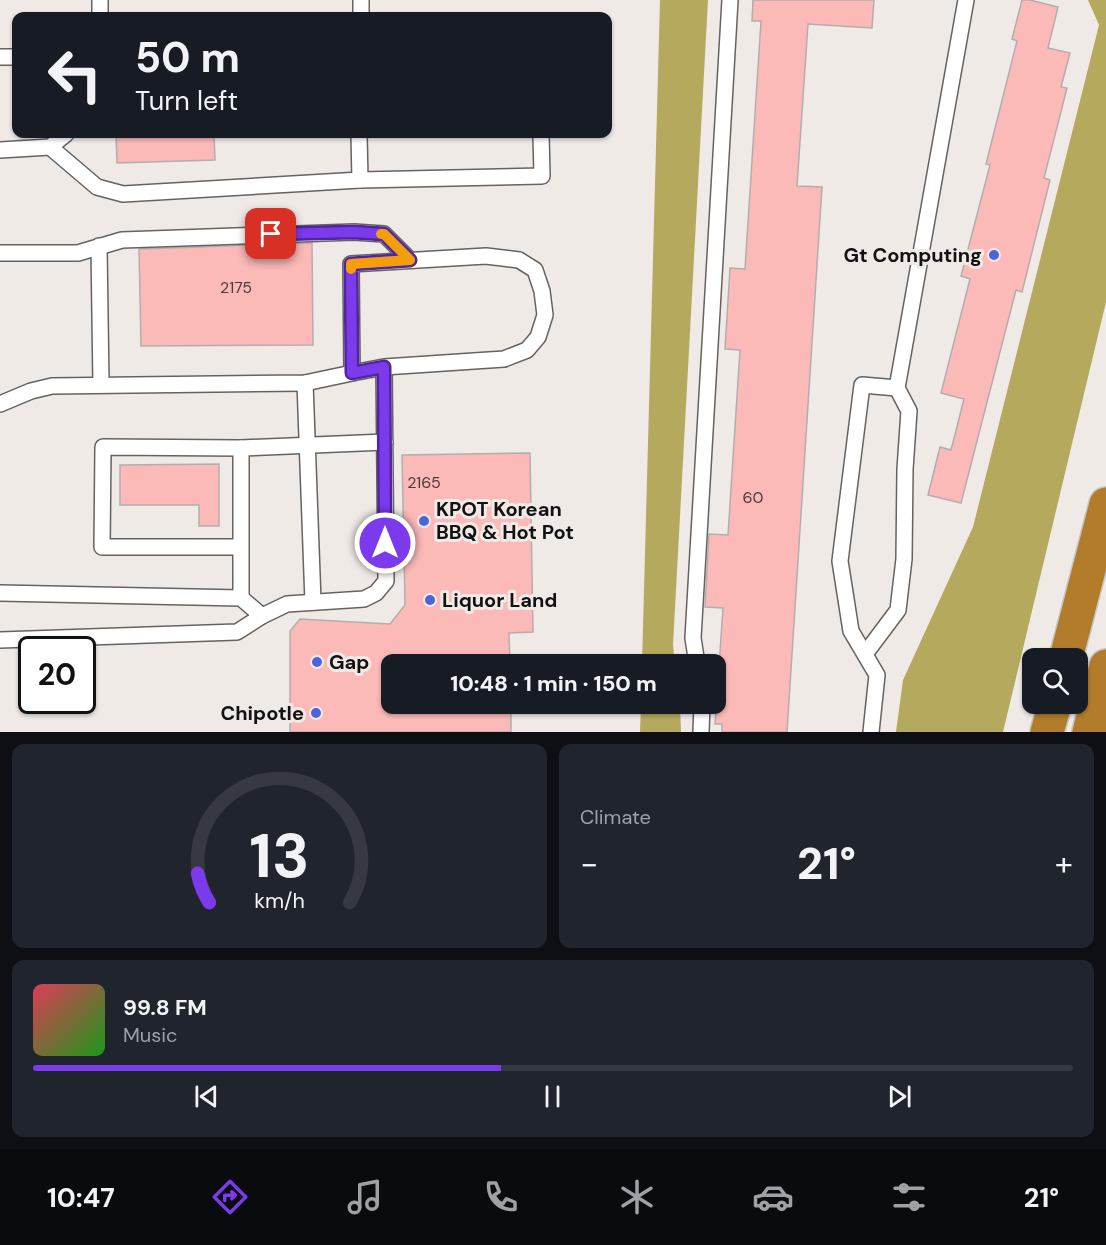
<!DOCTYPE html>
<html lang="en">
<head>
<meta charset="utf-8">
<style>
  body { margin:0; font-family:"DM Sans",sans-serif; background:#20242c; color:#f1f3f6; height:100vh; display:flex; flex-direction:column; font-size:22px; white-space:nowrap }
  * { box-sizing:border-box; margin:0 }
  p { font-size:20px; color:#9ea1a6 }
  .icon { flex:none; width:33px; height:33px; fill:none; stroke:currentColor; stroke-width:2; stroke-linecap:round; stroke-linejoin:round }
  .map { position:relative; height:732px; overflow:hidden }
  .side { display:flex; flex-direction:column; gap:12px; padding:12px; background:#0d0f14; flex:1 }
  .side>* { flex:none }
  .guide { position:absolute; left:12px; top:12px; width:600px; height:126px; border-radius:12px; box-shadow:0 2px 4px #0004; background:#171b24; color:#f1f3f6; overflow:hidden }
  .fabs { position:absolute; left:1022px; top:648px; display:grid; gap:12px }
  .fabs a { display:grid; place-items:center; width:66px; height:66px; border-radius:12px; background:#171b24; box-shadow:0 2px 4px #0004; font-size:30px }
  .speed { position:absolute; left:18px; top:636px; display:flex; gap:12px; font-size:30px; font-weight:700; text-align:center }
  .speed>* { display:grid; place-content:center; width:78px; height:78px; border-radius:50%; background:#171b24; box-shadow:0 2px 4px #0004; line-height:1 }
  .speed .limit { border:3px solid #111; border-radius:9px; background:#fff; color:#111 }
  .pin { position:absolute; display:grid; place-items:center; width:51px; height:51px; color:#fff; margin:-26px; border-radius:12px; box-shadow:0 3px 9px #0006 }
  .me { position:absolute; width:66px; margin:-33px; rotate:0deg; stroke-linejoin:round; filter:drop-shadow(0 0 4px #0008) }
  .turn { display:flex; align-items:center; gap:21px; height:126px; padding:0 24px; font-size:27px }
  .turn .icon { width:78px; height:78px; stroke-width:2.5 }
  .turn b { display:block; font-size:42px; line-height:51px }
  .big { font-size:45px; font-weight:800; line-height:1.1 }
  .side .card { flex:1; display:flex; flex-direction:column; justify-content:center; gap:9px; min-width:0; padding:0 21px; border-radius:12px; background:#20242c }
  .side .dial { align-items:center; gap:0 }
  .dial svg { height:156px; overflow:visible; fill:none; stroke:#363941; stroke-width:7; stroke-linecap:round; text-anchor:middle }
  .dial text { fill:#f1f3f6; stroke:none }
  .song { display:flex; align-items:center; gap:18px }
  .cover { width:72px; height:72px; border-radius:9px; background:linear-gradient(135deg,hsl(350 70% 55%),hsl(120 70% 35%)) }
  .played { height:6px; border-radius:3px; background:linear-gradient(90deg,#7c3aed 45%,#363941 45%) }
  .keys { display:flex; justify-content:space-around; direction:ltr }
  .heat { display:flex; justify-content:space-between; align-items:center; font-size:33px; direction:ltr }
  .side .tiles { flex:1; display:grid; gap:12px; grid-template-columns:1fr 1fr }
  .card:last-child { grid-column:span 2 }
  .trip { position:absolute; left:381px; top:654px; width:345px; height:60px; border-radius:12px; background:#171b24; box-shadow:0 2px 4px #0004; font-weight:800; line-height:60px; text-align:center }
  .menu { display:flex; height:96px; justify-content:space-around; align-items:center; background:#090b0e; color:#9ea1a6 }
  .menu .icon { width:42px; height:42px }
  .menu .current { color:#7c3aed }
  .menu b { font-size:27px; color:#f1f3f6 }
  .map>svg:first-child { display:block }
  .forest { fill:#b5a95e }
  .building { fill:#fbb9b8; stroke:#b4adad; stroke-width:1.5 }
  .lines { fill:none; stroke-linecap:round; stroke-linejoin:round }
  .service-casing { stroke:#676260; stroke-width:18 }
  .motorway-casing { stroke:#c6c6c6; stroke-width:36 }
  .service { stroke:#fff; stroke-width:15 }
  .motorway { stroke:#b27c2b; stroke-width:33 }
  .route-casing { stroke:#51269a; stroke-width:15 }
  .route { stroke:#7c3aed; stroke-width:10 }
  .slow { stroke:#f59e0b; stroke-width:10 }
  .poi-dot { fill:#4e63d8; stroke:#f0eae7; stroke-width:2 }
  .labels { text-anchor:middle; stroke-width:6; stroke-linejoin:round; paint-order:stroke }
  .number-label { font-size:16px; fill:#4d3b3b }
  .poi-label { font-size:20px; font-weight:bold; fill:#131111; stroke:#f0eae7; text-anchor:start }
</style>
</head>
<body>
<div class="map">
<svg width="1106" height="732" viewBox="0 0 1106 732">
  <rect width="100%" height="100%" fill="#f0eae7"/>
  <g class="forest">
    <polygon points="660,0 708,0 673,645 675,664 642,664"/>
    <polygon points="1088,0 1106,0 1106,302 1003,732 896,732 903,680 973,527 1099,25"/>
    <polygon points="641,704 680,704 681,732 640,732"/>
  </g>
  <g class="building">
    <polygon points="753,0 874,0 872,28 808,24 797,186 822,187 787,732 722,732 722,724 715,724 723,608 705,607 709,534 728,535 740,350 725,349 730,268 745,269 761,21 752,21"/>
    <polygon points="1022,0 1030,0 1058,7 1048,48 1070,53 1061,87 1067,88 1044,178 1050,180 1022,292 1016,290 961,503 928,495 940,447 951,450 964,399 941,393 970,279 961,276 990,165 986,164 1017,41 1012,39"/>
    <polygon points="116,134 214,134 215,160 117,163"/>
    <polygon points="312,243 313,345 141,346 139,249"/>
    <polygon points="530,453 533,632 509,633 510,664 392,664 392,704 511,704 511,732 290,732 290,631 300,619 390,624 405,605 402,455"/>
    <polygon points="219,464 219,526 199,526 199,505 120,505 120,465"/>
  </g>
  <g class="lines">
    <g class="service-casing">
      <g id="service">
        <polyline points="361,0 361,16"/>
        <polyline points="100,16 100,0"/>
        <polyline points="0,57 16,57"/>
        <polyline points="359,134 360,180"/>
        <polyline points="50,147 97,187 123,194 360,180 542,176 541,134"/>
        <polyline points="0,150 50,147 66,134"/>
        <polyline points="99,246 101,385"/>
        <polyline points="0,253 78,253 122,240 354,232 384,234 410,260"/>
        <polyline points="305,383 313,602"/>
        <polyline points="0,404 31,391 52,386 305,383 352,373"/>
        <polyline points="241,448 385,442"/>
        <polyline points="0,593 241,598 262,616"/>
        <polyline points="241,598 241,448 103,447 102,547 241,547"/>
        <polyline points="0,640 237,632 262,616 287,604 364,599 376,593 386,581 384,367 504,359 527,350 538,337 545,315 542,291 535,270 519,260 486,256 351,264 352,373 384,367"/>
        <polyline points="865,654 898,610 904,559 905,469 909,411 897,388 966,0"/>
        <polyline points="697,664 693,638 730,0"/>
        <polyline points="701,732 702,704"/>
        <polyline points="871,732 877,675 851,631 840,561 862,385 897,388"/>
      </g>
    </g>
    <g class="motorway-casing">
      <g id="motorway">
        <polyline points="1066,658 1106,504"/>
        <polyline points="1047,732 1055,704"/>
        <polyline points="1089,732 1106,666"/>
      </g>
    </g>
    <use href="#service" class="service"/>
    <use href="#motorway" class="motorway"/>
  </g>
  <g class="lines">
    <g class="route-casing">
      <polyline id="route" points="271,234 354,232 384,234 410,260 351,264 352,373 384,367 385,543"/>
    </g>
    <use href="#route" class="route"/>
    <polyline class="slow" points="351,269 351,264 410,260 384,234 381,234"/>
  </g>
  <g class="poi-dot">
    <circle cx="994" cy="255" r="6"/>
    <circle cx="424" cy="521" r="6"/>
    <circle cx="430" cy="600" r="6"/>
    <circle cx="317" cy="662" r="6"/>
    <circle cx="316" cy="713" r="6"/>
  </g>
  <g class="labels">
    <g class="number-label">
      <text x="236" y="293">2175</text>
      <text x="424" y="488">2165</text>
      <text x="753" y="503">60</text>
    </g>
    <g class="poi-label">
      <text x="982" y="262" text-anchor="end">Gt Computing</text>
      <text x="436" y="516">KPOT Korean<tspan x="436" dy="23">BBQ &amp; Hot Pot</tspan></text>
      <text x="442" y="607">Liquor Land</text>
      <text x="329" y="669">Gap</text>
      <text x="304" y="720" text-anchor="end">Chipotle</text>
    </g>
  </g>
</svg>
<div class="fabs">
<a><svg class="icon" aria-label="search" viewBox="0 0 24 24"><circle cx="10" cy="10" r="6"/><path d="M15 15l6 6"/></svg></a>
</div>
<div class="speed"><div class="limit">20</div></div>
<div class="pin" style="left:271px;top:234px;background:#d93025"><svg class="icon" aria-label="arrive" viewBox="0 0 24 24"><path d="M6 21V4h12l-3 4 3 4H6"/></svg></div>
<svg class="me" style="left:385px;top:543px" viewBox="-20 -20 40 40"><circle r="17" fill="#7c3aed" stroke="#fff" stroke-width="3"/><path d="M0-11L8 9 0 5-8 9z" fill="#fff"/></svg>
<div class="trip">10:48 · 1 min · 150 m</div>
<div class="guide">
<div class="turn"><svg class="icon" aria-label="left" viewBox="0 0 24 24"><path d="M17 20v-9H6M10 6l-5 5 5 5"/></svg><div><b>50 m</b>Turn left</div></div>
</div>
</div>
<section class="side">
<div class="tiles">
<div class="card dial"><svg viewBox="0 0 100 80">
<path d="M14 69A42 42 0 1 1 86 69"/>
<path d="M14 69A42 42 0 0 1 8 54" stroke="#7c3aed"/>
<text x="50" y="56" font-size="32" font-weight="700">13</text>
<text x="50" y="72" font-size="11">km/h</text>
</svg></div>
<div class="card"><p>Climate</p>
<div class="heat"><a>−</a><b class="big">21°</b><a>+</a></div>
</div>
<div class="card">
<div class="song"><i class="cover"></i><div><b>99.8 FM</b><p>Music</p></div></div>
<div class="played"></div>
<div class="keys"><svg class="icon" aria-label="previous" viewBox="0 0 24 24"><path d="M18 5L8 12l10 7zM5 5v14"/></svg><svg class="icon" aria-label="pause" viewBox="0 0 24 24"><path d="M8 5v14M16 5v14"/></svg><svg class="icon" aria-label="next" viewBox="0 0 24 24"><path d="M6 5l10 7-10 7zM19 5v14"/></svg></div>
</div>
</div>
</section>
<nav class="menu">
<b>10:47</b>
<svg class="icon current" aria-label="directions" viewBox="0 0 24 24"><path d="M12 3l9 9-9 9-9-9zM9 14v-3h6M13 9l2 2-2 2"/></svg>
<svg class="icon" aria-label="music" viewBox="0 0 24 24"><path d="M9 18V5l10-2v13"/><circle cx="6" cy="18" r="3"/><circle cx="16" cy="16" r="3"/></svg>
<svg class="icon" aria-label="phone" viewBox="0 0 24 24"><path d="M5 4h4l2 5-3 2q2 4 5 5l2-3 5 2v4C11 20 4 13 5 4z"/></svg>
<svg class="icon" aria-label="climate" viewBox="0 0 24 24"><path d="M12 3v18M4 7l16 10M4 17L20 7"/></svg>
<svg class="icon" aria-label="car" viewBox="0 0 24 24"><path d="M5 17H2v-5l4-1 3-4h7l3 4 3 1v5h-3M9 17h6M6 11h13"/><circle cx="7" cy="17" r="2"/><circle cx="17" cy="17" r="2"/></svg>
<svg class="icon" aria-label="filters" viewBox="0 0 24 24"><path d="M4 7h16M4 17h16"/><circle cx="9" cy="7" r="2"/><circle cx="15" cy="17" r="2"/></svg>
<b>21°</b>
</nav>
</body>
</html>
